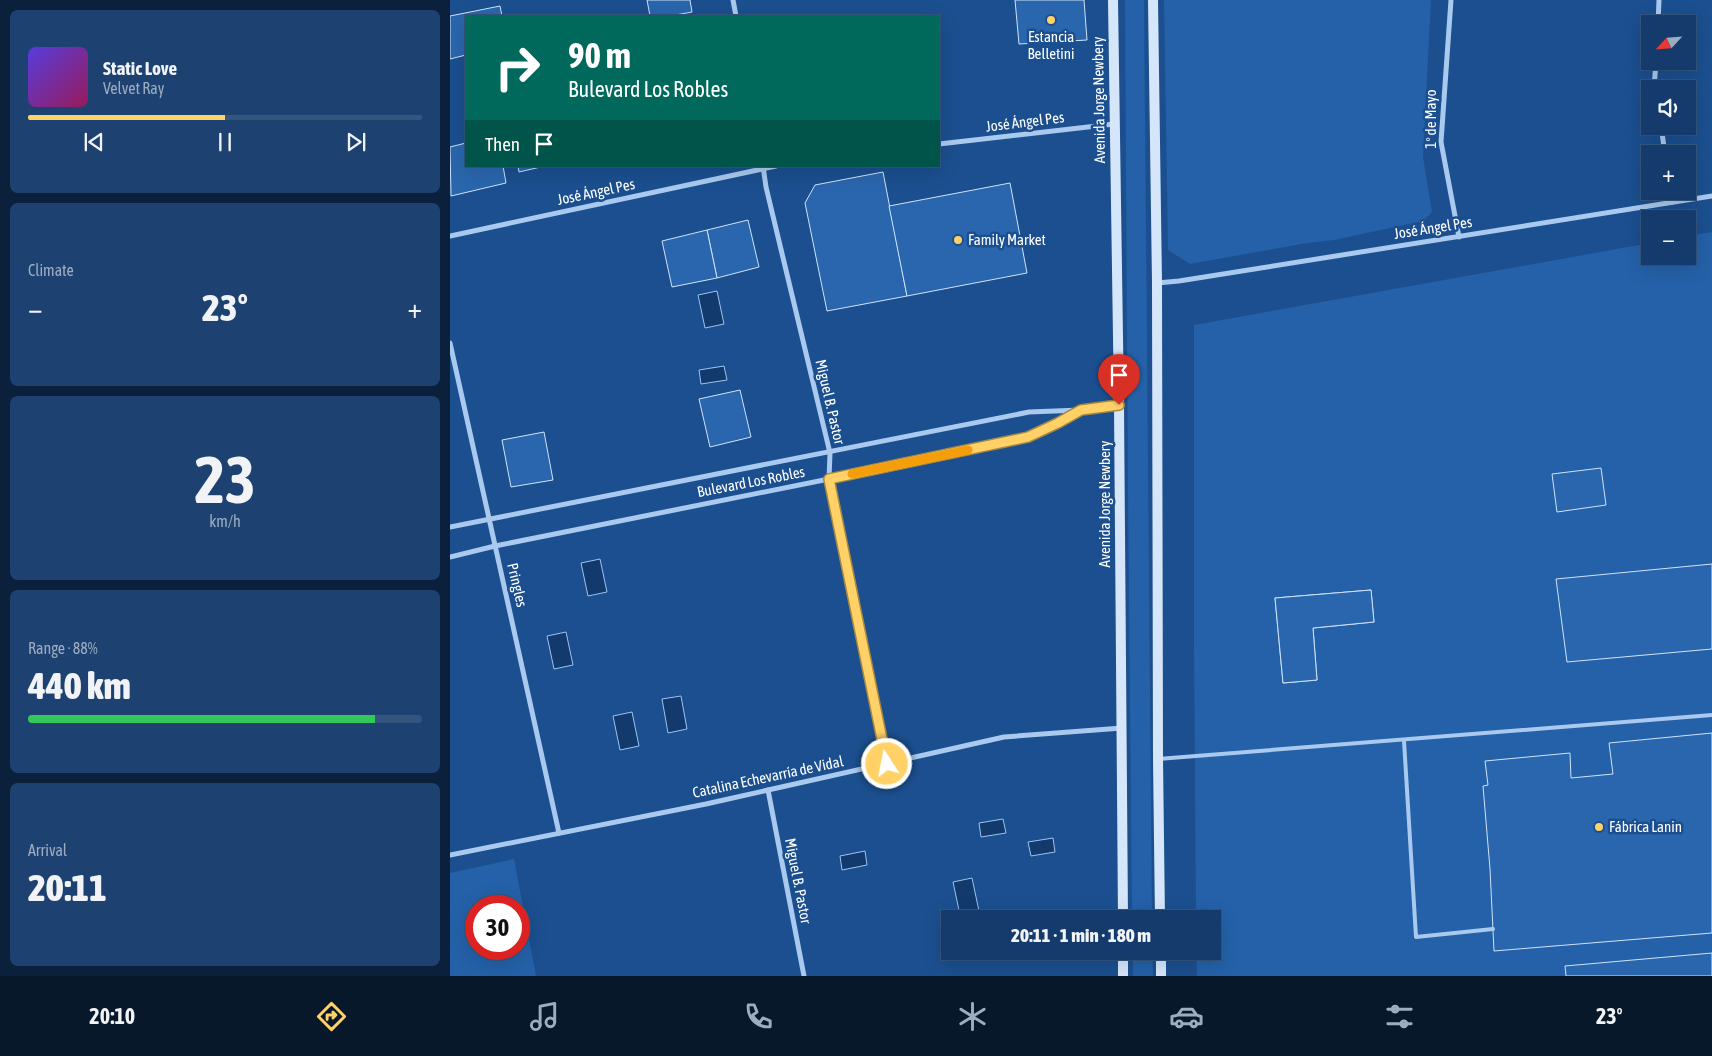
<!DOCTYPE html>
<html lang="en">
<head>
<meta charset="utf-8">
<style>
  body { margin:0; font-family:"Asap Condensed",sans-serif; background:#1d4271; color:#f1f3f6; height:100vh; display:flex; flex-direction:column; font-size:19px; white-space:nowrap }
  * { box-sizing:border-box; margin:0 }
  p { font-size:16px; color:#9dadc1 }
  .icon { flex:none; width:28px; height:28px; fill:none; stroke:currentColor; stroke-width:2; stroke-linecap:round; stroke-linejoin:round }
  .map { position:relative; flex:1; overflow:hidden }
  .details { display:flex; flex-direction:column; gap:10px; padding:10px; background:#0b203b; width:450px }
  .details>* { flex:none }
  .hud { position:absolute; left:15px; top:15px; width:475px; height:152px; border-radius:0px; box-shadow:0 5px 20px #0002,0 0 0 1px #33557e; background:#00695c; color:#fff; overflow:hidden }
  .needle { width:32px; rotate:244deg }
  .buttons { position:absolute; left:1191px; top:15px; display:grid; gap:10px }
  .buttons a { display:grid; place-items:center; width:55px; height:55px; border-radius:0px; background:#143b6b; box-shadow:0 5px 20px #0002,0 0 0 1px #33557e; font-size:25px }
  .speed { position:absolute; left:15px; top:895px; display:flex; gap:10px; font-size:25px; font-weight:700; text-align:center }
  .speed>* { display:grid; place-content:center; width:65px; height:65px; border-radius:50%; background:#143b6b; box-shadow:0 5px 20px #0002,0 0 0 1px #33557e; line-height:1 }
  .speed .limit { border:8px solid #d22; background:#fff; color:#111 }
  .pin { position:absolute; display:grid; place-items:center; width:42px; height:42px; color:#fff; margin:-51px -21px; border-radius:50% 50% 50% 0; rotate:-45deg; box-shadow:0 0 5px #0007 }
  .pin .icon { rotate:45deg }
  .me { position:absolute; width:55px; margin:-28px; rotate:349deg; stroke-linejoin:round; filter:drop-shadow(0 0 4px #0008) }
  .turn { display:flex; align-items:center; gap:18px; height:105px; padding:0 20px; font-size:22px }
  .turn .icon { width:65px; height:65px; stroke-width:2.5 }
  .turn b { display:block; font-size:35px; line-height:42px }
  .then { display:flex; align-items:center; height:48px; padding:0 20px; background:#0003; gap:10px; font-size:19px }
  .big { font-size:38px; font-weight:800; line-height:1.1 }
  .details .card { flex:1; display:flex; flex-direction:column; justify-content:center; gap:8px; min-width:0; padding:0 18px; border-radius:8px; background:#1d4271 }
  .details .dial { align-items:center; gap:0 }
  .dial b { font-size:65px; line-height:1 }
  .song { display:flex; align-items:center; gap:15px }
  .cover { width:60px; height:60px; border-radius:8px; background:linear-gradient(135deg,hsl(250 70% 55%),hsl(330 70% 35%)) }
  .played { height:5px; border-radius:2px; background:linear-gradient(90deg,#ffd166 50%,#33557e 50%) }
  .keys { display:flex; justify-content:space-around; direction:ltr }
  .heat { display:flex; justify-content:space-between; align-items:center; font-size:28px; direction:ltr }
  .charge { height:8px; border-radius:4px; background:linear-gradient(90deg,#34c759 88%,#33557e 0) }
  .trip { position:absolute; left:491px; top:910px; width:280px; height:50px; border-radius:0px; background:#143b6b; box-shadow:0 5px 20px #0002,0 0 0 1px #33557e; font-weight:800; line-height:50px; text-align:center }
  .tab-bar { display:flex; height:80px; justify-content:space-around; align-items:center; background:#08182b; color:#9dadc1 }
  .tab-bar .icon { width:35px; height:35px }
  .tab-bar .on { color:#ffd166 }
  .tab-bar b { font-size:22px; color:#f1f3f6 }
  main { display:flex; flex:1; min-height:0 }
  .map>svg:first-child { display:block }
  .green { fill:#2461a8; fill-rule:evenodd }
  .water { fill:#123a6d; stroke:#9cc4f0 }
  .building { fill:#2a66ad; stroke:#cfe3fa }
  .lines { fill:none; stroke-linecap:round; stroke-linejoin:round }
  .lane { stroke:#a9c9ee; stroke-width:4 }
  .street { stroke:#a9c9ee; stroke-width:5 }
  .secondary { stroke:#d6e6fa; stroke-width:10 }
  .route-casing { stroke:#a68842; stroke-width:12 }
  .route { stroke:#ffd166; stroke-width:9 }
  .slow { stroke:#f59e0b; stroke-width:9 }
  .poi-dot { fill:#ffd166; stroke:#1b4f8f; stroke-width:2 }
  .labels { text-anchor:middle; stroke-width:5; stroke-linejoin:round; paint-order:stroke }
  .poi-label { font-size:15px; fill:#fff; stroke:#1b4f8f; text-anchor:start }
  .street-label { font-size:15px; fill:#fff; stroke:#1b4f8f }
</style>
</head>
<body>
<main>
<section class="details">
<div class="card">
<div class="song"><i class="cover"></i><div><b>Static Love</b><p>Velvet Ray</p></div></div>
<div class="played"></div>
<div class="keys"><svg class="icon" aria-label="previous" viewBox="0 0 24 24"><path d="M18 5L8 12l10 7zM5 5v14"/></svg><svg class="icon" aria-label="pause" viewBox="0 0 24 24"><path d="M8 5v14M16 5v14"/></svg><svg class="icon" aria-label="next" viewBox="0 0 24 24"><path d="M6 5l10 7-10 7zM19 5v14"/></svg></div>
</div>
<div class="card"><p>Climate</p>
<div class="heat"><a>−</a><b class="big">23°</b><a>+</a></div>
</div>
<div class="card dial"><b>23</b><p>km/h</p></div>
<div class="card"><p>Range · 88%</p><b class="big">440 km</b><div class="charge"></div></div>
<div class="card"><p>Arrival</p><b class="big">20:11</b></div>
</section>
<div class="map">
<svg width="1262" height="976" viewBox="0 0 1262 976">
  <rect width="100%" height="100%" fill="#1b4f8f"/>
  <g class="green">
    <polygon points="675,0 694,0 702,919 682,919 678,492"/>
    <polygon points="714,0 981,0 973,157 982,212 973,221 884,240 857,243 740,264 718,250"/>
    <polygon points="1262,232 1262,976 747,976 746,951 762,951 762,919 746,919 744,645 744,325 1200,243 1200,256 1238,256 1238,236"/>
    <path d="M 64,859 L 86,976 L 0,976 L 0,873 ZM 69,906 L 69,949 L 26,949 L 26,906 Z"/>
    <polygon points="683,951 702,951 703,976 683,976"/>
  </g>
  <g class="water">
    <polygon points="267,291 274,324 255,328 248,295"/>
    <polygon points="274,366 277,380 251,384 249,370"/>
    <polygon points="150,559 157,592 138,596 131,563"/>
    <polygon points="116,632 123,665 104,669 97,636"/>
    <polygon points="231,696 237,729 218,733 212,699"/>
    <polygon points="182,712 189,746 170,750 163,716"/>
    <polygon points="553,819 556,833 531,837 529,823"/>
    <polygon points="603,838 605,852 581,856 578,842"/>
    <polygon points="415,851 417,865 392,870 390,856"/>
    <polygon points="522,878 529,911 510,915 503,882"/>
  </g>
  <g class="building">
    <polygon points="197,0 240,0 242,12 220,16 200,16"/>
    <polygon points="565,0 634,0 637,40 569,44"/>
    <polygon points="50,6 52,16 16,16 16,55 0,59 0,16"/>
    <polygon points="16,143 16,166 53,166 56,183 1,196 0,147"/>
    <polygon points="68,166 95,166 69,172"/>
    <polygon points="433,172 457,296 377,311 355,203 365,185"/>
    <polygon points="560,183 577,273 457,296 439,206"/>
    <polygon points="298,220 309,267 267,278 257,230"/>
    <polygon points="257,230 267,278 222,287 212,241"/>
    <polygon points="290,390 301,437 260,447 249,399"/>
    <polygon points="94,432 103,480 61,487 52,440"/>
    <polygon points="1151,468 1156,505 1107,512 1102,474"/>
    <polygon points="1262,564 1262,649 1117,662 1106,579"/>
    <polygon points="921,590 924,622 863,628 867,680 833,683 825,598"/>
    <polygon points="921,590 924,622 863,628 867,680 833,683 825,598"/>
    <polygon points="1262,733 1262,933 1044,951 1040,869 1033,786 1038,785 1035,761 1120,753 1121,778 1163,774 1159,743"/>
    <polygon points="1262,953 1262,976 1116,976 1115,966"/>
  </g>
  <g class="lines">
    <g class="lane">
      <polyline points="954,741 966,937 1043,929"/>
      <polyline points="708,759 1262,715"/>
    </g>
    <g class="street">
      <polyline points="283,0 286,16"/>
      <polyline points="1001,0 991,142 1009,237"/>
      <polyline points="1208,24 1209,0"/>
      <polyline points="1204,89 1206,61"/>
      <polyline points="1211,126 1215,154"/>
      <polyline points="489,144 664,124"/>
      <polyline points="313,166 316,187 380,453 379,479 437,764"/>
      <polyline points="1221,191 1223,202"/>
      <polyline points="0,236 326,166"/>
      <polyline points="707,283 729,281 1262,196"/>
      <polyline points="0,343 109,833"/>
      <polyline points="0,527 579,412 631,410"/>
      <polyline points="0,557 45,546 379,479 577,437 608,423 631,410 669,405"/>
      <polyline points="318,790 354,976"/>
      <polyline points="0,855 256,804 554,737 672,728"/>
    </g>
    <g class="secondary">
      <polyline points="663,0 669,405 673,919"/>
      <polyline points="703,0 707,283 708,759 710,919"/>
      <polyline points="673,951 673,976"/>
      <polyline points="711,951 711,976"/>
    </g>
  </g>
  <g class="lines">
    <g class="route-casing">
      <polyline id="route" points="437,764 379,479 578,437 608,423 631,410 669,405"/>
    </g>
    <use href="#route" class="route"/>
    <polyline class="slow" points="402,474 518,450"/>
  </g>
  <g class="poi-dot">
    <circle cx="601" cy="20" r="5"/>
    <circle cx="508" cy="240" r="5"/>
    <circle cx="1149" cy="827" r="5"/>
  </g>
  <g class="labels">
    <g class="poi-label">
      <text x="601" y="42" text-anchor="middle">Estancia<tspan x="601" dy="17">Belletini</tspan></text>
      <text x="518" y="245">Family Market</text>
      <text x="1159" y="832">Fábrica Lanin</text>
    </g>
    <g class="street-label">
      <text transform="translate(649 100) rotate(-91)" y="5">Avenida Jorge Newbery</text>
      <text transform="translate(981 119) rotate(-90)" y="5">1º de Mayo</text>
      <text transform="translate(575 122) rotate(-7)" y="5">José Ángel Pes</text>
      <text transform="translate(146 192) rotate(-12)" y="5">José Ángel Pes</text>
      <text transform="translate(983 228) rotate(-9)" y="5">José Ángel Pes</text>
      <text transform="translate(380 402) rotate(77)" y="5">Miguel B. Pastor</text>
      <text transform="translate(301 482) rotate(-11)" y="5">Bulevard Los Robles</text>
      <text transform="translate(655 504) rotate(-90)" y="5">Avenida Jorge Newbery</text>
      <text transform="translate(67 585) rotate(77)" y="5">Pringles</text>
      <text transform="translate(318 777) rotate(-12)" y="5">Catalina Echevarría de Vidal</text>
      <text transform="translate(348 881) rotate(79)" y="5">Miguel B. Pastor</text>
    </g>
  </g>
</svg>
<div class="buttons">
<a><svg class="needle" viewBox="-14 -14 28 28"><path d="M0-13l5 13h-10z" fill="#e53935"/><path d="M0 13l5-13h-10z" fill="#9dadc1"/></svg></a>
<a><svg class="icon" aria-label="sound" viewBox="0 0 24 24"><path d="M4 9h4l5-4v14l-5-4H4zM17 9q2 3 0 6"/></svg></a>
<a>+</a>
<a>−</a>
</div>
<div class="speed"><div class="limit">30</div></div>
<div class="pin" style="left:669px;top:405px;background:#d93025"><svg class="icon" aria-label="arrive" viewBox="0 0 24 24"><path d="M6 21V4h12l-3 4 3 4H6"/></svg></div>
<svg class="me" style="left:437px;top:764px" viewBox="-20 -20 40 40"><circle r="17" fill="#ffd166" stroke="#fff" stroke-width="3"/><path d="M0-11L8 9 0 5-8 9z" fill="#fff"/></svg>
<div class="trip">20:11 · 1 min · 180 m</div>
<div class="hud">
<div class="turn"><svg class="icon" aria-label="right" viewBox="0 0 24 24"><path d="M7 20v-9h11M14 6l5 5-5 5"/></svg><div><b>90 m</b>Bulevard Los Robles</div></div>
<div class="then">Then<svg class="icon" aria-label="arrive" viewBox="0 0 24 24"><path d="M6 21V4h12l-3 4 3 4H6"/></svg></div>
</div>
</div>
</main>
<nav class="tab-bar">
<b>20:10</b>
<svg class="icon on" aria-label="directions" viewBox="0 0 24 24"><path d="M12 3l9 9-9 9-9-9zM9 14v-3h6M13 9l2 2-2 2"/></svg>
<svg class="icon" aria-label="music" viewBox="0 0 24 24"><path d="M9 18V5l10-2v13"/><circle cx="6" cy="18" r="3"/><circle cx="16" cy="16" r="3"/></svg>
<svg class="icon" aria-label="phone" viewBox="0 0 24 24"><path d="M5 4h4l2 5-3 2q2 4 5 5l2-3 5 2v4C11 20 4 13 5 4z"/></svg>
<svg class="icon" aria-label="climate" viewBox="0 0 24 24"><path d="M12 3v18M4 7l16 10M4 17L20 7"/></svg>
<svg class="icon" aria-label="car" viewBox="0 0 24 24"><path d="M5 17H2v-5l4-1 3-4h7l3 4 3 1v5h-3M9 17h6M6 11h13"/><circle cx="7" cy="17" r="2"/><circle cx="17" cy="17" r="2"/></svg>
<svg class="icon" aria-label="filters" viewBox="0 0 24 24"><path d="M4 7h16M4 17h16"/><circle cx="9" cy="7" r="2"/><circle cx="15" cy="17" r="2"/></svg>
<b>23°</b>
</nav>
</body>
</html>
